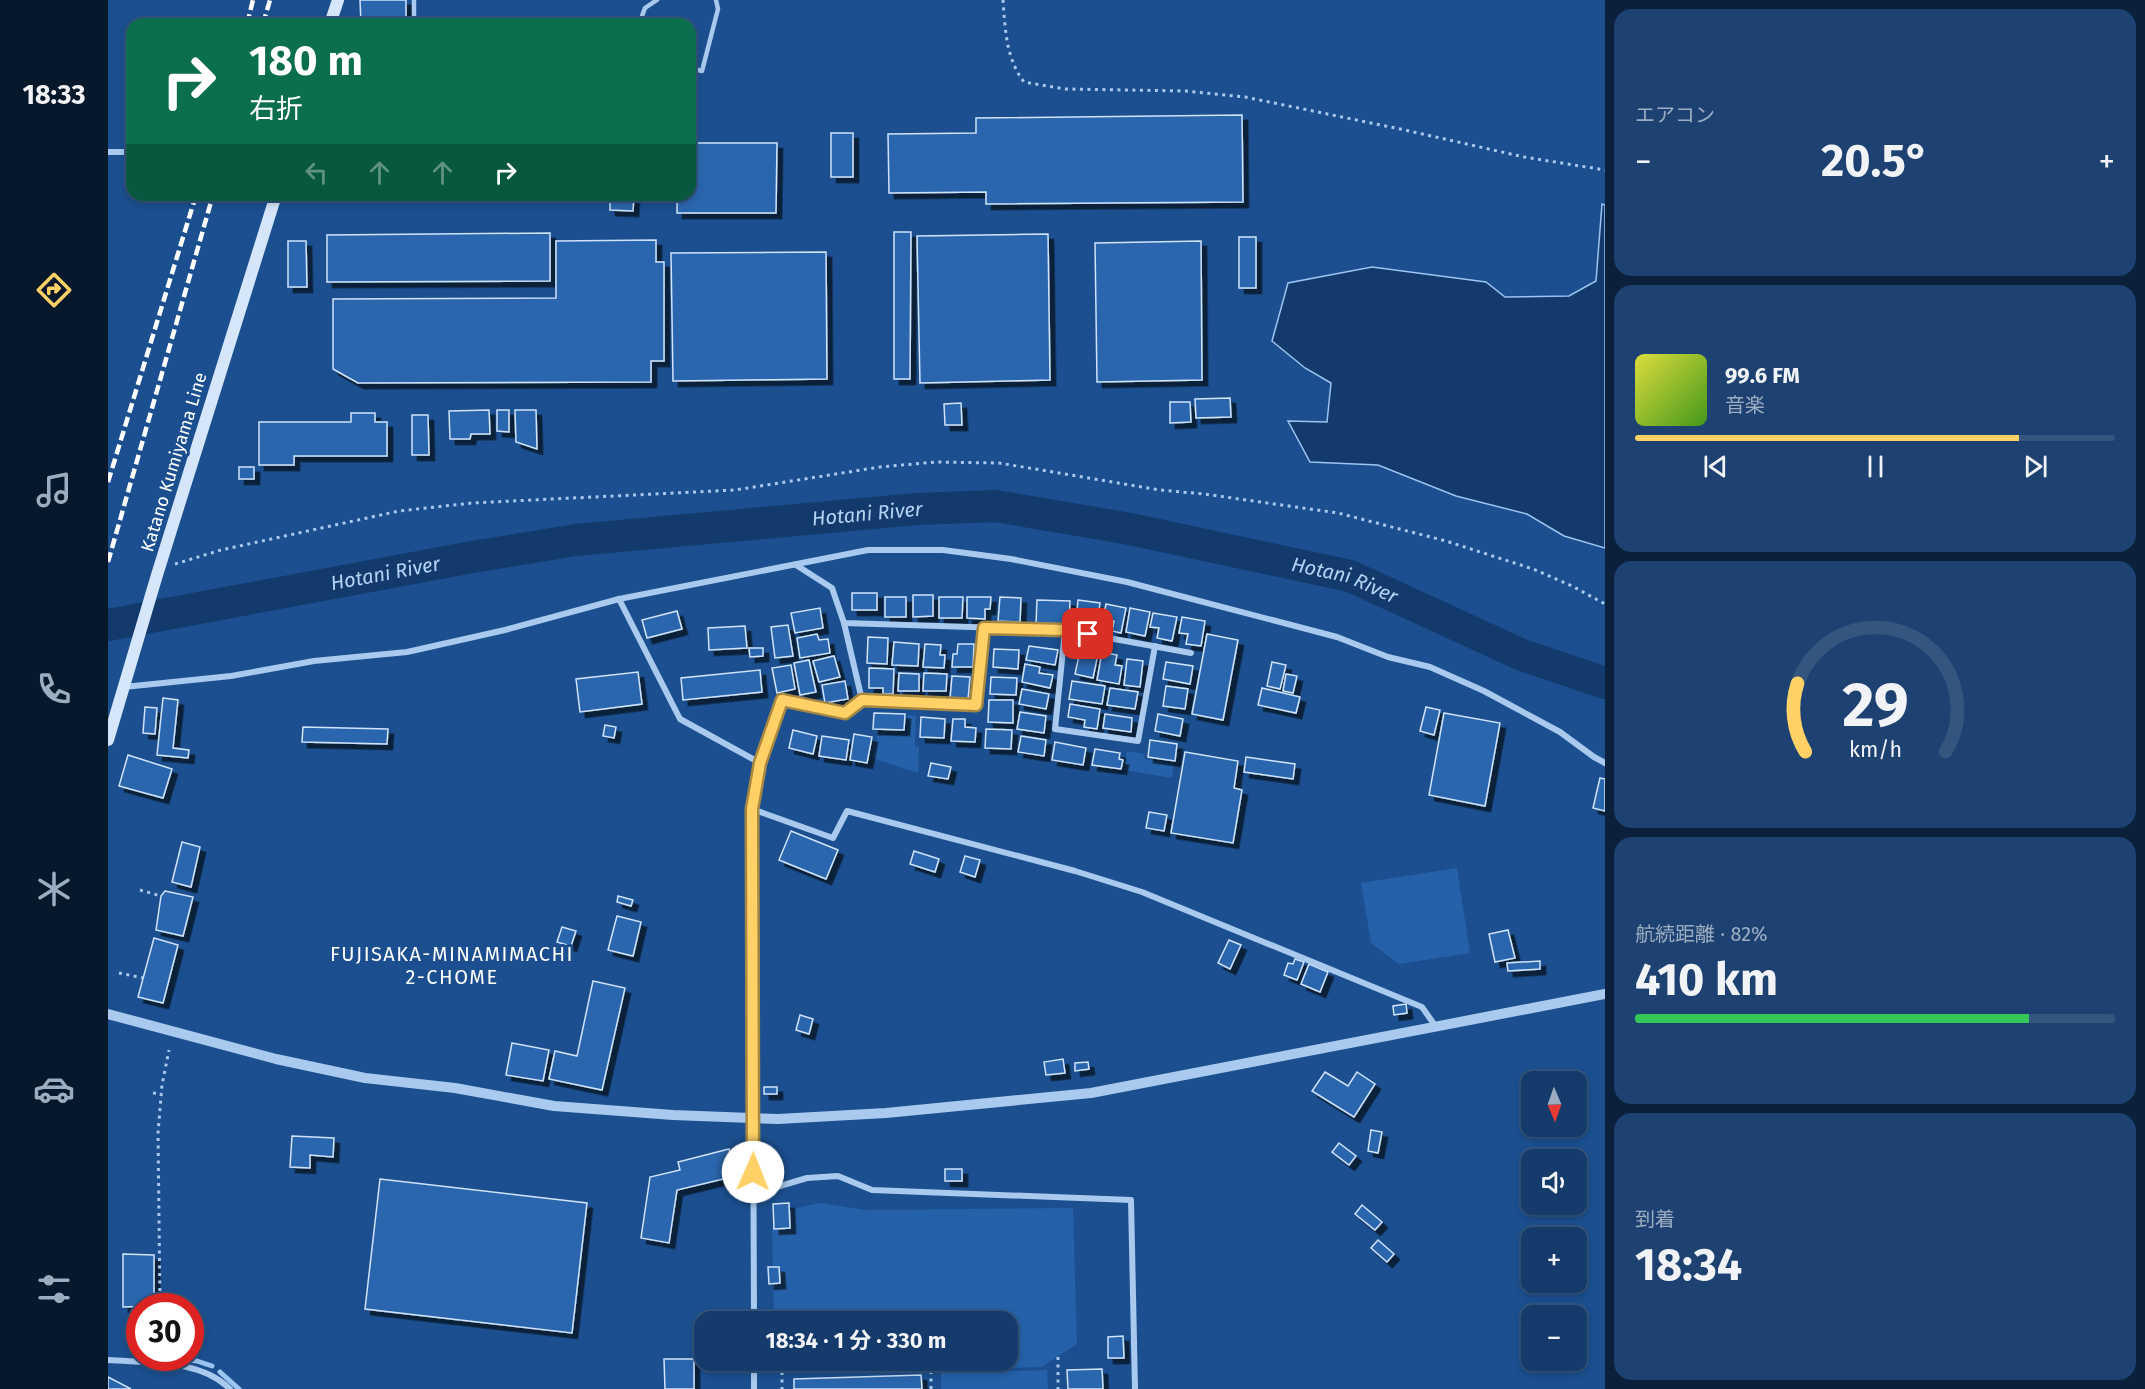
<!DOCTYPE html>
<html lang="ja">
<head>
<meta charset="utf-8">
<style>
  body { margin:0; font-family:"Fira Sans","Noto Sans JP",sans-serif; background:#1d4271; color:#f1f3f6; height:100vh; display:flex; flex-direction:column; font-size:22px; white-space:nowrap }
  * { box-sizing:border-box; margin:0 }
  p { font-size:20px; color:#9dadc1 }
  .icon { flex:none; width:33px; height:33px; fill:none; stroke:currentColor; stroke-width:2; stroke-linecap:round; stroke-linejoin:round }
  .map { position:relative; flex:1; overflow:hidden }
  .drawer { display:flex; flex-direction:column; gap:9px; padding:9px; background:#0b203b; width:540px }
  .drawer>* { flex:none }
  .hud { position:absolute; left:18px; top:18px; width:570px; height:183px; border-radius:18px; box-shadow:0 3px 9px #0003,0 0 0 2px #33557e; background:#0b6e4f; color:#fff; overflow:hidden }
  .needle { width:39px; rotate:178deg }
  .fabs { position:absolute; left:1413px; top:1071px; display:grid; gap:12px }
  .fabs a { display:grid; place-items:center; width:66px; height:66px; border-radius:12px; background:#143b6b; box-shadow:0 3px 9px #0003,0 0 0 2px #33557e; font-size:30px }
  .speed { position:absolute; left:18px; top:1293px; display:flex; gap:12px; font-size:30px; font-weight:700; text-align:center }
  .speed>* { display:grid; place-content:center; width:78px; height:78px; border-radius:50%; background:#143b6b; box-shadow:0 3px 9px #0003,0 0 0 2px #33557e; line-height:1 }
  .speed .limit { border:9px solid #d22; background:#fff; color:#111 }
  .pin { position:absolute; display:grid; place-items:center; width:51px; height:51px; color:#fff; margin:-26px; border-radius:12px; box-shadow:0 3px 9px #0006 }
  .me { position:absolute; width:66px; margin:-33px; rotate:1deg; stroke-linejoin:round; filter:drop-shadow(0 0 4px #0008) }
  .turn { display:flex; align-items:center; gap:21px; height:126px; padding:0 24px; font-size:27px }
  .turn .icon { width:78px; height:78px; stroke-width:2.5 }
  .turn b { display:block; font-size:42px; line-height:51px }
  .lanes { display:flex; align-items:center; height:57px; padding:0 24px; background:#0003; justify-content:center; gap:30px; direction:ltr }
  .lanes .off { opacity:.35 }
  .big { font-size:45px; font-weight:700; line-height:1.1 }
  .drawer .widget { flex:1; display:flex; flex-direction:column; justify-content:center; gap:9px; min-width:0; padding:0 21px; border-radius:18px; background:#1d4271 }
  .drawer .dial { align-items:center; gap:0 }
  .dial svg { height:156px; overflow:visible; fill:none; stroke:#33557e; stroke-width:7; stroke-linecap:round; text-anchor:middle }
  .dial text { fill:#f1f3f6; stroke:none }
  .song { display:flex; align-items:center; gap:18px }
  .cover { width:72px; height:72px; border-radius:9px; background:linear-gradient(135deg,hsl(60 70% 55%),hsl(100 70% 35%)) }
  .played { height:6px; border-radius:3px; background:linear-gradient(90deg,#ffd166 80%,#33557e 80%) }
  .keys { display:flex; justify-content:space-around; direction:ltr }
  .heat { display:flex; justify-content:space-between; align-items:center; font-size:33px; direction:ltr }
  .charge { height:9px; border-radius:4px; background:linear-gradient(90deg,#34c759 82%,#33557e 0) }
  .trip { position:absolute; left:586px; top:1311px; width:324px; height:60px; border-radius:18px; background:#143b6b; box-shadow:0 3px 9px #0003,0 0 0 2px #33557e; font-weight:700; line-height:60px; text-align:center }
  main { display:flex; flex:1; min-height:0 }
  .menu { display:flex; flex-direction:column; width:108px; justify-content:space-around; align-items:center; background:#08182b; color:#9dadc1 }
  .menu .icon { width:42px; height:42px }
  .menu .current { color:#ffd166 }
  .menu b { font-size:27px; color:#f1f3f6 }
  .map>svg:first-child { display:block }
  .green { fill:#2461a8 }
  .water { fill:#123a6d; stroke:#9cc4f0; stroke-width:1.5 }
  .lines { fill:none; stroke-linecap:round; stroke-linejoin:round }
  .stream { stroke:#9cc4f0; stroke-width:5 }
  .river { stroke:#123a6d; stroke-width:32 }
  .building { fill:#2a66ad; stroke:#cfe3fa; stroke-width:1.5; filter:url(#shadow) }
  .path { stroke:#a9c9ee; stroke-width:3; stroke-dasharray:3 4.5; stroke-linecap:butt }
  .service { stroke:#a9c9ee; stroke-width:4.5 }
  .minor { stroke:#a9c9ee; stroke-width:6 }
  .tertiary { stroke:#a9c9ee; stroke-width:10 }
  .secondary { stroke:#d6e6fa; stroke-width:12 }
  .rail { stroke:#fff; stroke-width:4.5; stroke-dasharray:10 4.5; stroke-linecap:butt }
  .route-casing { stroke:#a68842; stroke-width:15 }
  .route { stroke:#ffd166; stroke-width:10 }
  .labels { text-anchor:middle; stroke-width:6; stroke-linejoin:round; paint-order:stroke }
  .street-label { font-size:18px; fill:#fff; stroke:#1b4f8f }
  .water-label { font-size:20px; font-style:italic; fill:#b5d3f5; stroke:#1b4f8f }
  .neighbourhood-label { font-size:20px; letter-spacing:1.5px; fill:#fff; stroke:#1b4f8f }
</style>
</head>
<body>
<main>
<nav class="menu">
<b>18:33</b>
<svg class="icon current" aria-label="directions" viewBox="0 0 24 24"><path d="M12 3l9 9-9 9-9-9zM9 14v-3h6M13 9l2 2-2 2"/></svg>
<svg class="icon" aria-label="music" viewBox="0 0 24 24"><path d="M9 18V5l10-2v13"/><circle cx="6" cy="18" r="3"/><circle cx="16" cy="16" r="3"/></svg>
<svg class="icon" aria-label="phone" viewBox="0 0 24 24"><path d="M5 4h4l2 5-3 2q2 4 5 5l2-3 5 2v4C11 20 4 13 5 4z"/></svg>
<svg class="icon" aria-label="climate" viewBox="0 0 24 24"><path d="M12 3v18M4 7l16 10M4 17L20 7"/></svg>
<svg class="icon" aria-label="car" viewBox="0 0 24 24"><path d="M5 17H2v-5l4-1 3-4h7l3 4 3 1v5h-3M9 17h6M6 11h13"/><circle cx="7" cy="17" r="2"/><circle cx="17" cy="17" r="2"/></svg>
<svg class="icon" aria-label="filters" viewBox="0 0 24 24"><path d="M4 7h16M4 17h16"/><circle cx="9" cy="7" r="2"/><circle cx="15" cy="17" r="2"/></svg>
</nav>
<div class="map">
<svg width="1497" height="1389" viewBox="0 0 1497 1389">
  <defs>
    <filter id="shadow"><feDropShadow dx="5.5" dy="5.5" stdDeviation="0" flood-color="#0009"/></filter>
  </defs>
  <rect width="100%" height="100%" fill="#1b4f8f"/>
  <g class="green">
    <polygon points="800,715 808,716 807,747 811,747 810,773 764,758 770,734 799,736"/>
    <polygon points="1019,751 1036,754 1036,759 1066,764 1064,778 1016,770"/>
    <polygon points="1349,868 1362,953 1291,964 1263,943 1253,883"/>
    <polygon points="712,1203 757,1210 965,1208 969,1344 934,1367 805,1371 804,1365 674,1372 669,1361 900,1360 900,1322 666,1321 664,1228 682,1228 681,1210"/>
    <polygon points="939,1370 940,1389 833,1389 833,1373"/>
  </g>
  <polygon class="water" points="1494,204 1497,205 1497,548 1456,536 1419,514 1348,496 1270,465 1202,462 1180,421 1219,422 1223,383 1197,368 1164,341 1180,283 1264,267 1378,282 1397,297 1461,296 1488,281"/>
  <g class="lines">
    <g class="stream">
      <polyline points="64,1358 89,1361 104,1366"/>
      <polyline points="112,1372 131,1389"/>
    </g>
    <path class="river" id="s1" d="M 0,625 L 359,558 L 468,540 L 809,509 L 888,506 L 1022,529 L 1242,576 L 1414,655 L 1497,683"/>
  </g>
  <g class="building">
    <polygon points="252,0 298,0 298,24 253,24"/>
    <polygon points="1134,115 1135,202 878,204 878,192 781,193 780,134 868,133 868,118"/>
    <rect x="723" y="133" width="22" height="44"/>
    <polygon points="582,143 669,143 668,213 569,213 569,195 582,195"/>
    <polygon points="502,195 526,195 525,211 502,210"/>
    <polygon points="786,232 803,232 802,379 786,379"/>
    <polygon points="442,233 442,281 219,282 219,235"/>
    <polygon points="940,234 942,380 812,383 809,236"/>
    <rect x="1131" y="237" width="17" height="51"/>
    <polygon points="548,240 548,262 556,262 556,361 543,361 543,382 250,383 225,369 225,299 448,298 448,241"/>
    <polygon points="180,241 198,241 199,287 180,287"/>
    <polygon points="1093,241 1094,380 989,382 987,243"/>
    <polygon points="718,252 719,379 565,381 563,253"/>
    <polygon points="1122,398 1123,417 1088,418 1087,399"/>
    <polygon points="1062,402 1082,402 1083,422 1062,423"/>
    <polygon points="853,403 854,425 837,425 836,404"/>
    <polygon points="381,410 382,434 363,434 362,439 342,439 341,411"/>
    <polygon points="389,410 401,410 401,432 389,431"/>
    <polygon points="407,410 428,410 429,449 408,442"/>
    <polygon points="243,413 267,413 267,422 279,422 279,456 186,456 186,465 151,465 151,422 243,422"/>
    <polygon points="304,415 320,415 321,455 304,455"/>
    <rect x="131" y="467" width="15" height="12"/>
    <rect x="744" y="593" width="25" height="17"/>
    <polygon points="805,595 825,595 825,616 805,617"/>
    <rect x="777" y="597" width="21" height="20"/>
    <polygon points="831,597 855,597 854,618 831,618"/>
    <polygon points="859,597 883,597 882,609 877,609 877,619 859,618"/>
    <polygon points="892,597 913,598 912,622 890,621"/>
    <polygon points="929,600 962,601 961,625 928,624"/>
    <polygon points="970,600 992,603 989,625 968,622"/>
    <polygon points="998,604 1018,608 1013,633 1004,631 1006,621 995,619"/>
    <polygon points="712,608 715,628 687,633 683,613"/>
    <polygon points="1022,608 1042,612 1037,636 1018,632"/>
    <polygon points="569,611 574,629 539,638 534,620"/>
    <polygon points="1045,613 1069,617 1064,641 1049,638 1051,628 1042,627"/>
    <polygon points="1074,617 1097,621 1093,646 1078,644 1080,634 1071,633"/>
    <polygon points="680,625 685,656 667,658 663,627"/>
    <polygon points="637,626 639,648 601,650 600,628"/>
    <polygon points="709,634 711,640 720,639 722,653 692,658 689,638"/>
    <polygon points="1099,634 1130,640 1115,720 1084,714"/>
    <polygon points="760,637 780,638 779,664 759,663"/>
    <polygon points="786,642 811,644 810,666 784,665"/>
    <polygon points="817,644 833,645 832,655 837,655 836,668 815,667"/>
    <polygon points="850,644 866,644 865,667 844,667 845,654 849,654"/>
    <polygon points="921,646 950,650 947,665 918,660"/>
    <polygon points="641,648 655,648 655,656 642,657"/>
    <polygon points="886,649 911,650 910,669 885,667"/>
    <polygon points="972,651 990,654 985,678 967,674"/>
    <polygon points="994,652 1009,655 1007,665 1014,666 1011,684 989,680"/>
    <polygon points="726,656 732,677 711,682 705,661"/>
    <polygon points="1019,659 1035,661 1032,687 1016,685"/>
    <polygon points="701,660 708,692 692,695 686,663"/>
    <polygon points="1058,662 1085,666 1082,684 1055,679"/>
    <polygon points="1164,662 1178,665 1172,689 1159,686"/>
    <polygon points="917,664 932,667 931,673 945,675 942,688 914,682"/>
    <polygon points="683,665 687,689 669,693 664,668"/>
    <polygon points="761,668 786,669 785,694 775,694 775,688 761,688"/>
    <polygon points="652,670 654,692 575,700 573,678"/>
    <polygon points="530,672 534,704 472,712 468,679"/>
    <polygon points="791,673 811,674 811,691 790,691"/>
    <polygon points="816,673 839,674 838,691 815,691"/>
    <polygon points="1178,674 1189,676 1185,693 1175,691"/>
    <polygon points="844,676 862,677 860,700 842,699"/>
    <polygon points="883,677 909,678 908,695 882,694"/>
    <polygon points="737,681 740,699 717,703 714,685"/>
    <polygon points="964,681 997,686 994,704 961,699"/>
    <polygon points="1058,686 1080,689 1077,709 1055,706"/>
    <polygon points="1002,688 1030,692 1027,709 999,705"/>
    <polygon points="1154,688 1192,697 1188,713 1150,705"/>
    <polygon points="914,689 941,694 938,709 911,704"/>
    <polygon points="55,698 70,700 65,748 81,750 80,758 49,755"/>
    <polygon points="881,700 905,700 905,723 880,722"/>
    <polygon points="962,704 992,709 989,729 976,727 977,720 960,717"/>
    <polygon points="37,707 49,708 47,734 35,733"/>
    <polygon points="1318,707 1332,710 1326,735 1312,731"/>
    <polygon points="912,712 938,716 936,733 909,729"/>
    <polygon points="766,713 797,714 796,730 765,729"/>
    <polygon points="1336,713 1392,723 1377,806 1321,795"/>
    <polygon points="997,714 1024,718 1023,732 995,728"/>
    <polygon points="1050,714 1075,719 1072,736 1047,731"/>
    <polygon points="813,717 837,719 836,738 812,737"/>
    <polygon points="845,719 857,719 857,727 868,728 867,742 843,741"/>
    <polygon points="497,725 508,727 506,738 495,736"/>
    <polygon points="195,727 280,729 279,744 194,742"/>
    <polygon points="878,729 904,730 903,749 877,748"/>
    <polygon points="685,730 709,736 705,754 681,748"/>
    <polygon points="746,734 764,737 759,763 742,760"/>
    <polygon points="714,736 741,740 738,760 711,756"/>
    <polygon points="913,736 938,740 936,756 910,752"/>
    <polygon points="1042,740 1069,744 1067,761 1040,757"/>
    <polygon points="947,742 978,748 975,765 944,760"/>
    <polygon points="987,749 1012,753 1011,759 1015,760 1013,769 984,765"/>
    <polygon points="1077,752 1130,761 1126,788 1134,790 1125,843 1063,833"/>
    <polygon points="20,755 64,769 55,798 11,786"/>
    <polygon points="1138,757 1187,764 1185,779 1136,772"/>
    <polygon points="823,763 843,767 840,779 820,776"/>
    <polygon points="1492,778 1497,779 1497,811 1485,808"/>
    <polygon points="1041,812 1059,815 1056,831 1038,828"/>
    <polygon points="683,831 730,850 718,879 671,860"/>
    <polygon points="74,842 92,847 83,887 64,882"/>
    <polygon points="806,851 831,859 827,872 802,864"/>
    <polygon points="857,856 872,860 867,877 852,872"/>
    <polygon points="57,891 85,897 75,936 48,930 53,896"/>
    <polygon points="510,896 525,900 523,906 509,902"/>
    <polygon points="509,916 533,922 525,956 500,950"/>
    <polygon points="454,927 468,931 463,946 449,942"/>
    <polygon points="1400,930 1407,958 1387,962 1381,934"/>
    <polygon points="46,938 70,945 55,1003 30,997"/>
    <polygon points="1121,940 1133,945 1122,969 1110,963"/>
    <polygon points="1187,959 1196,962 1189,980 1176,975 1180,963 1185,964"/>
    <polygon points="1432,961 1432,969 1400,971 1399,963"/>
    <polygon points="1201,964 1220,972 1212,992 1193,984"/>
    <polygon points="485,981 517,988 494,1090 441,1079 447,1051 469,1056"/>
    <polygon points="1298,1004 1299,1013 1286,1015 1285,1006"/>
    <polygon points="692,1015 705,1019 701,1034 688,1030"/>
    <polygon points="404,1043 441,1050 435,1081 398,1075"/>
    <polygon points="955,1059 957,1073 938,1075 936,1062"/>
    <polygon points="980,1062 981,1069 967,1071 967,1063"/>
    <polygon points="1217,1072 1240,1086 1249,1072 1267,1084 1246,1117 1204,1091"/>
    <rect x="656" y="1087" width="13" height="7"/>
    <polygon points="1263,1130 1274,1132 1270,1153 1260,1151"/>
    <polygon points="184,1136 226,1138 225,1157 202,1155 202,1168 182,1167"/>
    <polygon points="1231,1143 1248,1156 1241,1165 1224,1152"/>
    <polygon points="621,1149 628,1176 569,1190 561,1243 533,1238 542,1177 572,1170 570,1162"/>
    <rect x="837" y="1169" width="17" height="12"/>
    <polygon points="272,1179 479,1203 464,1333 257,1309"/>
    <polygon points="681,1203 682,1228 666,1229 665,1204"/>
    <polygon points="1254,1205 1274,1222 1267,1230 1247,1214"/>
    <polygon points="1270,1240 1286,1254 1279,1262 1263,1248"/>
    <polygon points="15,1254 46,1255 46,1306 15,1307"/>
    <polygon points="660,1267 671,1267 672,1283 661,1284"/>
    <polygon points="1015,1336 1016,1358 1000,1358 1000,1337"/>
    <polygon points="556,1359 586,1359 586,1389 557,1389"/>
    <polygon points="994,1369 995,1389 960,1389 959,1370"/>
    <polygon points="813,1375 814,1389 686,1389 686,1379"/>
    <polygon points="0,1377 23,1389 0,1389"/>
  </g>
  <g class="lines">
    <g class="path">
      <path d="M 895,0 C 897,28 898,59 916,82 L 957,89 L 1078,91 L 1137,97 L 1297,130 L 1416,157 L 1497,170"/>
      <polyline points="67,564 113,550 291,511 364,503 627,490 772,467 828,462 891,463 1052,490 1096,494 1230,513 1338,541 1425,569 1464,586 1497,604"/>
      <polyline points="32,890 53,896"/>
      <polyline points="11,973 35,978"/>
      <polyline points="45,1093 53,1094"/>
      <polyline points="52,1306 50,1133 54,1085 61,1050"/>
      <polyline points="950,1357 950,1389"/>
      <polyline points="823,1371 823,1389"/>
      <polyline points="674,1372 674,1389"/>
    </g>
    <g class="service">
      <polyline points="306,24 306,0"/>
      <polyline points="531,24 537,8 549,0"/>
      <polyline points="582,68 594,71 610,9 608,0"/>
    </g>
    <g class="minor">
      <polyline points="0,152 24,152"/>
      <polyline points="688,565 724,588 736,623 957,630 1083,653"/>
      <polyline points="511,599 572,719 652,763 644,809 646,1322"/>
      <polyline points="736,623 754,700 868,705 876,628"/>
      <polyline points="957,630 947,729 1030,741 1047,646"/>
      <polyline points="16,687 123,676 206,661 299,652 397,630 511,599 760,550 835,550 903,559 1019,582 1229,637 1280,657 1322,667 1376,691 1452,732 1486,757 1497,763"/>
      <polyline points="652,763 674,700 737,713 754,700"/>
      <polyline points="644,809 725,838 739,811 967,871 1034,892 1314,1007 1328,1027"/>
      <polyline points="645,1194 699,1178 730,1176 764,1190 1023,1200 1027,1389"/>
      <path d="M 0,1360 C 39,1363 92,1359 122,1389"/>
      <polyline points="646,1360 646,1389"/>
    </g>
    <polyline class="tertiary" points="0,1014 168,1059 257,1078 347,1088 446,1106 565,1115 670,1119 778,1113 983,1093 1497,994"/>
    <g class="secondary">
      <polyline points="222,24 230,0"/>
      <polyline points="0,740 49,575 168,195"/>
    </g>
    <g class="rail">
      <polyline points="139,24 145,0"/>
      <polyline points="155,24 162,0"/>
      <polyline points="0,482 88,195"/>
      <polyline points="0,562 105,195"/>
    </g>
  </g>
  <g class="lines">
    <g class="route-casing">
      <polyline id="route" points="645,1172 644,809 652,763 674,700 737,713 754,700 868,705 876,628 957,630 980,634"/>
    </g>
    <use href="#route" class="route"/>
  </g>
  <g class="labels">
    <g class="street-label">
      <text transform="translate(66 462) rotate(-73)" y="6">Katano Kumiyama Line</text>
    </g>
    <g class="water-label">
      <text dy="7" stroke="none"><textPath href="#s1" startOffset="768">Hotani River</textPath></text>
      <text dy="7" stroke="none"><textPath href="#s1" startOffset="282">Hotani River</textPath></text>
      <text dy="7" stroke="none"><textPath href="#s1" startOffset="1254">Hotani River</textPath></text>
    </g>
    <g class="neighbourhood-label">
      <text x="344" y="961">FUJISAKA-MINAMIMACHI<tspan x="344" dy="23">2-CHOME</tspan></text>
    </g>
  </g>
</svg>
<div class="fabs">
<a><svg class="needle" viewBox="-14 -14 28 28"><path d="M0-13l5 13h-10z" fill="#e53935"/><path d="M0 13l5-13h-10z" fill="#9dadc1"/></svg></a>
<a><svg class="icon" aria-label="sound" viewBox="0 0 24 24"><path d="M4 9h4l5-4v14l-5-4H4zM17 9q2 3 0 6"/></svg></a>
<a>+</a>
<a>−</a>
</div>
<div class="speed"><div class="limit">30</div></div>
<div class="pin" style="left:980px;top:634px;background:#d93025"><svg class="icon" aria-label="arrive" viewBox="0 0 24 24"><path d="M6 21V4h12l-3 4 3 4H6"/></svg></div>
<svg class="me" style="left:645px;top:1172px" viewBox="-20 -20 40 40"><circle r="19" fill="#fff"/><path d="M0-13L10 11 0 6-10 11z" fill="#ffd166"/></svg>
<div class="trip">18:34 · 1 分 · 330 m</div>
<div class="hud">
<div class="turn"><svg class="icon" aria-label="right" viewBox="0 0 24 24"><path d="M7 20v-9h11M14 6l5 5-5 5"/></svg><div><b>180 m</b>右折</div></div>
<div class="lanes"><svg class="icon off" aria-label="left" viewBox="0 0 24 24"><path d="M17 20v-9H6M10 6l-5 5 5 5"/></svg><svg class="icon off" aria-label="ahead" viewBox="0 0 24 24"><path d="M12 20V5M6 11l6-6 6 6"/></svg><svg class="icon off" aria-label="ahead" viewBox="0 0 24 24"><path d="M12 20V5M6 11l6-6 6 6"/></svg><svg class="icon" aria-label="right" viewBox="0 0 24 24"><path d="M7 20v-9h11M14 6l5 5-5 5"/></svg></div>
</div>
</div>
<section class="drawer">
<div class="widget"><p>エアコン</p>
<div class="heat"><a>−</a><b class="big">20.5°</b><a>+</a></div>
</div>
<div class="widget">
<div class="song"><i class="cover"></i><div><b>99.6 FM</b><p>音楽</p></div></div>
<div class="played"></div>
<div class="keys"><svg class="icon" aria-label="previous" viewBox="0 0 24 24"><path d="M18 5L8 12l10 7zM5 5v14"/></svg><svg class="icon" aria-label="pause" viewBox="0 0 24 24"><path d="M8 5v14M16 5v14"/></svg><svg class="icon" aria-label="next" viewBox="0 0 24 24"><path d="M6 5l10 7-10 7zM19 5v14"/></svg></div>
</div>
<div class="widget dial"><svg viewBox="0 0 100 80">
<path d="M14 69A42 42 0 1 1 86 69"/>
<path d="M14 69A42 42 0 0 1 10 34" stroke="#ffd166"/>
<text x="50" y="56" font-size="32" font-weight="700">29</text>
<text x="50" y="72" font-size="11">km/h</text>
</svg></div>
<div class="widget"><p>航続距離 · 82%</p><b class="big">410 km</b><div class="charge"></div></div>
<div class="widget"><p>到着</p><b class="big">18:34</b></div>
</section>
</main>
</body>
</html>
